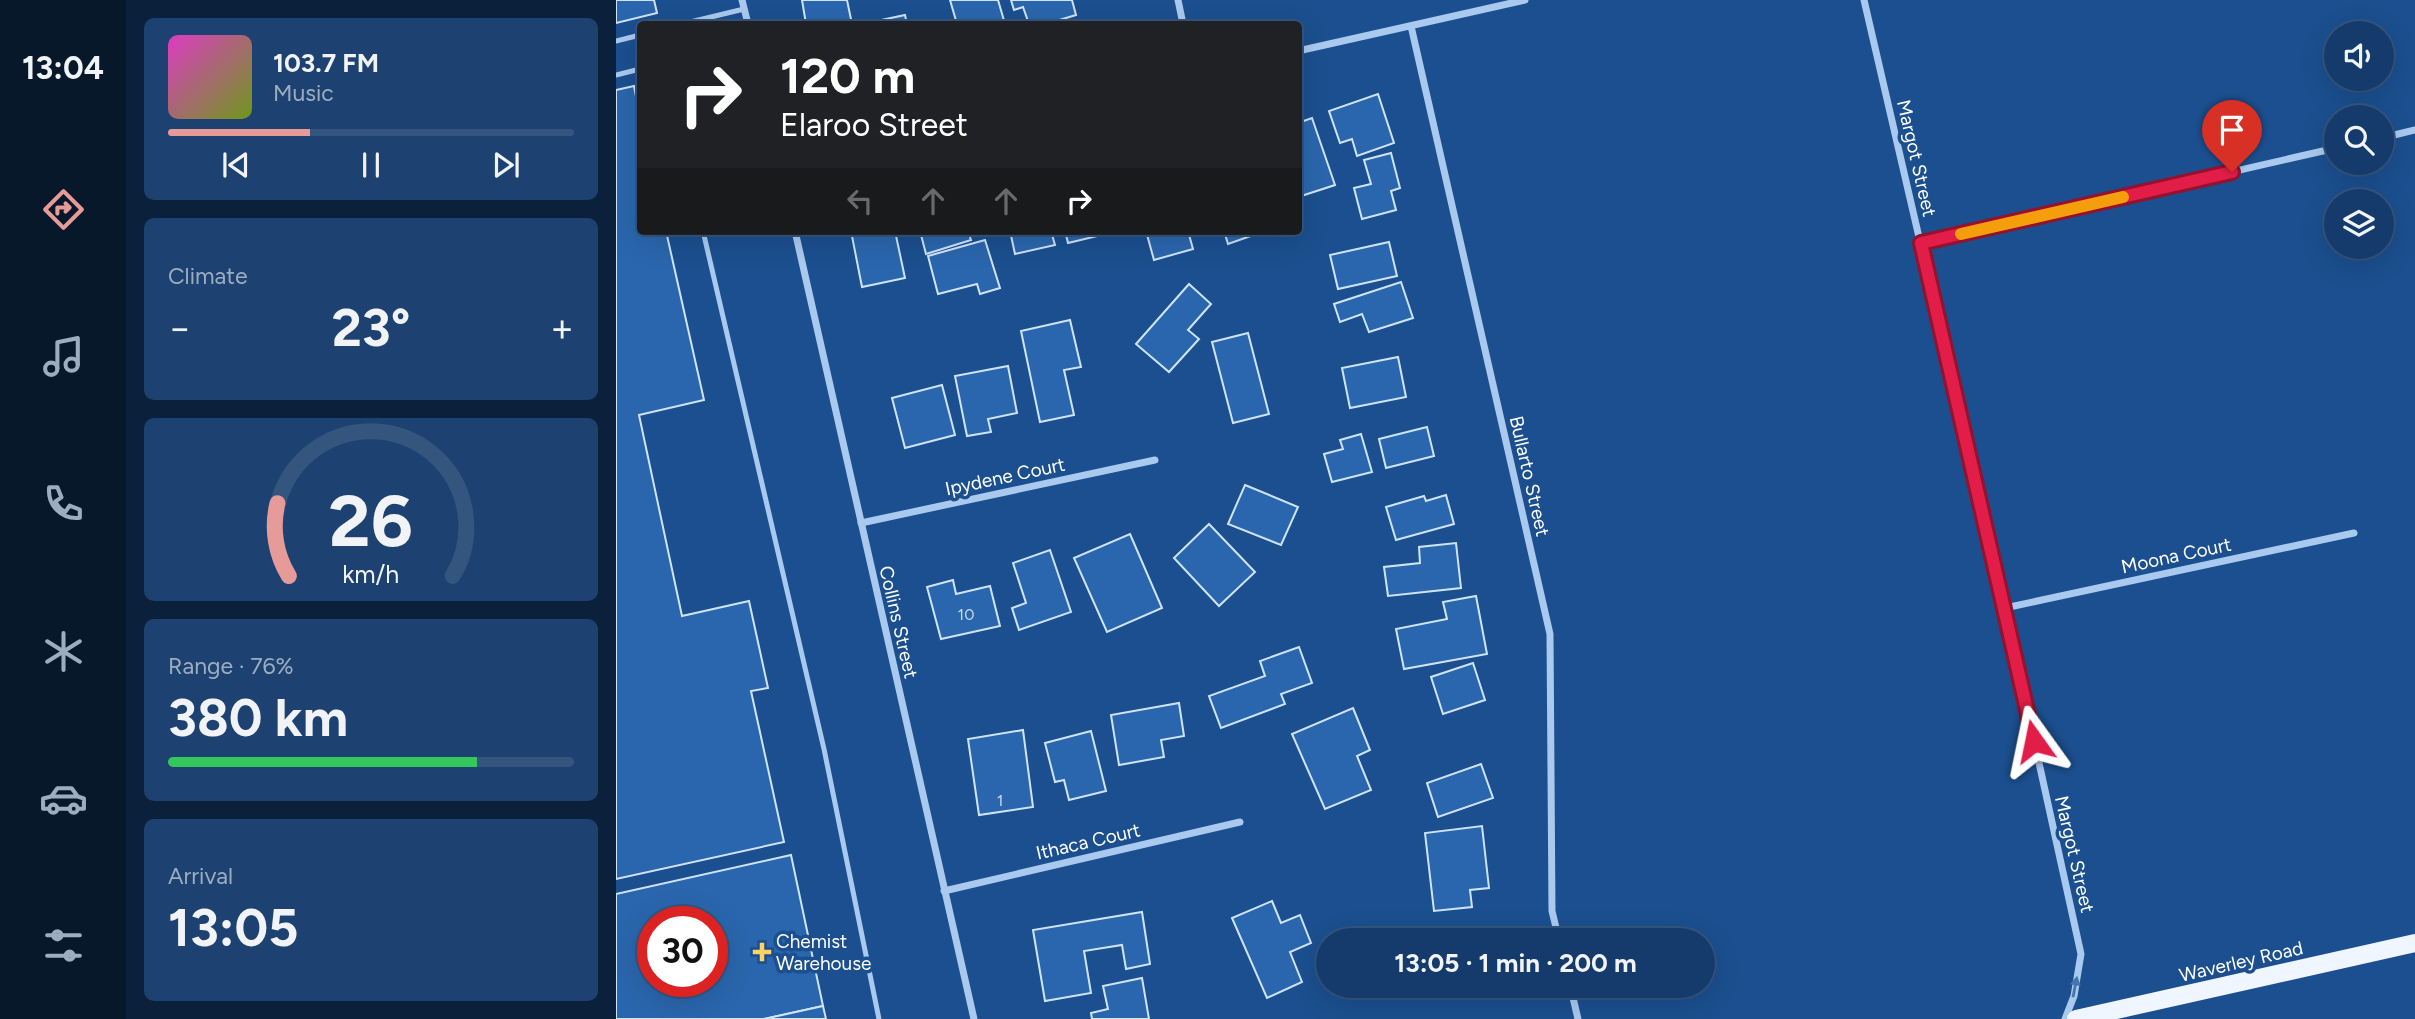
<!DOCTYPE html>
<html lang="en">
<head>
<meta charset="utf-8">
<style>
  body { margin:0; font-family:Figtree,sans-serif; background:#1d4271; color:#f1f3f6; height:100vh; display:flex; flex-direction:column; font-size:26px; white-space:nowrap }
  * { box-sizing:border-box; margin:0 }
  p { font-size:23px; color:#9dadc1 }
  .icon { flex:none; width:38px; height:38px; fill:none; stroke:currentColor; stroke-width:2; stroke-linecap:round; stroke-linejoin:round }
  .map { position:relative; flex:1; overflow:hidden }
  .sheet { display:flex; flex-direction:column; gap:18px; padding:18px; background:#0b203b; width:490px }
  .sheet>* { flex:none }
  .banner { position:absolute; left:21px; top:21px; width:665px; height:214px; border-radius:7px; box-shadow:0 7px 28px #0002,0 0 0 2px #33557e; background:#202124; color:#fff; overflow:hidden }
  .buttons { position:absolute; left:1708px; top:21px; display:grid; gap:14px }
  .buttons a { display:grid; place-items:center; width:70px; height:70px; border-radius:50%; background:#143b6b; box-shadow:0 7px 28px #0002,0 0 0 2px #33557e; font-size:35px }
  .speed { position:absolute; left:21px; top:906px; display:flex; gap:14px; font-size:35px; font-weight:700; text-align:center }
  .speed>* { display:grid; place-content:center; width:91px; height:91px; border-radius:50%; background:#143b6b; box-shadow:0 7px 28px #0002,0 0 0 2px #33557e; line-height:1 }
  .speed .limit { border:10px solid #d22; background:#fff; color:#111 }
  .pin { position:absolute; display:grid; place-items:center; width:60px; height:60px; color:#fff; margin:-72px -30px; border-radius:50% 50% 50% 0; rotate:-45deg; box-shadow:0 0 7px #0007 }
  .pin .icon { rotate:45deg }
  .me { position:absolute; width:77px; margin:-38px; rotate:348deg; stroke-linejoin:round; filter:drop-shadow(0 0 5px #0008) }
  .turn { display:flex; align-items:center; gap:24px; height:147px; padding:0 28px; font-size:32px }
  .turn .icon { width:91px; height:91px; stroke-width:2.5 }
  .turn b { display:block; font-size:49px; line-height:60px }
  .lanes { display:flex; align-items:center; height:66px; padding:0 28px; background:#0003; justify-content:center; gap:35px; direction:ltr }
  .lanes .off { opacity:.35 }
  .big { font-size:52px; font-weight:700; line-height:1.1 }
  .sheet .card { flex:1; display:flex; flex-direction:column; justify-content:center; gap:10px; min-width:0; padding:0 24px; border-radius:10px; background:#1d4271 }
  .sheet .dial { align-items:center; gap:0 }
  .dial svg { height:182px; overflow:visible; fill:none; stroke:#33557e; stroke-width:7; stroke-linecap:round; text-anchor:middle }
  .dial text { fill:#f1f3f6; stroke:none }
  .song { display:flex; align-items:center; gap:21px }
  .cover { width:84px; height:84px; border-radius:10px; background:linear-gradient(135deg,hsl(310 70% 55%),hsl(80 70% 35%)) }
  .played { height:7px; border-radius:4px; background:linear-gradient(90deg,#e69b98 35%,#33557e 35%) }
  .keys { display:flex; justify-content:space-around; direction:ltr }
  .heat { display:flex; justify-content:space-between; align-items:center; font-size:38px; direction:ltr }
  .charge { height:10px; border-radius:5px; background:linear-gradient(90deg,#34c759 76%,#33557e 0) }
  .trip { position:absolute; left:700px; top:928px; width:399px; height:70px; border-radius:35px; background:#143b6b; box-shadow:0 7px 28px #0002,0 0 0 2px #33557e; font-weight:700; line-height:70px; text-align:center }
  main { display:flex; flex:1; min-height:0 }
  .tab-bar { display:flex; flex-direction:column; width:126px; justify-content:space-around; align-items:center; background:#08182b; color:#9dadc1 }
  .tab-bar .icon { width:49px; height:49px }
  .tab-bar .current { color:#e69b98 }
  .tab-bar b { font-size:32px; color:#f1f3f6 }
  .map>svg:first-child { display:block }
  .building { fill:#2a66ad; stroke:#cfe3fa; stroke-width:2; fill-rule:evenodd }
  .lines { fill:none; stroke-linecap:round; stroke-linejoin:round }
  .service { stroke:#a9c9ee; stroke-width:5 }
  .minor { stroke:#a9c9ee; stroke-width:7 }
  .primary { stroke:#f0f6ff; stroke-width:18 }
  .oneway { fill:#4674ac }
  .route-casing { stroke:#92132f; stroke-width:18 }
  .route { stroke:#e11d48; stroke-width:12 }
  .slow { stroke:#f59e0b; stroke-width:12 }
  .poi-dot { fill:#ffd166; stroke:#1b4f8f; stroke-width:2.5 }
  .labels { text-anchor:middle; stroke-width:7; stroke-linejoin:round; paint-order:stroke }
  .number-label { font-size:16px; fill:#cad9ea }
  .street-label { font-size:19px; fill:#fff; stroke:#1b4f8f }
  .poi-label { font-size:19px; fill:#fff; stroke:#1b4f8f; text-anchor:start }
</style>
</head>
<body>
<main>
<nav class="tab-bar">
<b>13:04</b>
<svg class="icon current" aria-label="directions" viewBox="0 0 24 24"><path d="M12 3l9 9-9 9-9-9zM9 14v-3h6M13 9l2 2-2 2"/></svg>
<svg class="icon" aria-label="music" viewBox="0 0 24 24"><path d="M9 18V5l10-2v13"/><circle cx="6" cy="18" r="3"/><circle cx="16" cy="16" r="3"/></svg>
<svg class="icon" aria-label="phone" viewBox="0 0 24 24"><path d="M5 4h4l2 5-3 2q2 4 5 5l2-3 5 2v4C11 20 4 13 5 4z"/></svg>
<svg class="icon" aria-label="climate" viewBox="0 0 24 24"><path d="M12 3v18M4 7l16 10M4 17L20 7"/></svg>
<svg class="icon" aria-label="car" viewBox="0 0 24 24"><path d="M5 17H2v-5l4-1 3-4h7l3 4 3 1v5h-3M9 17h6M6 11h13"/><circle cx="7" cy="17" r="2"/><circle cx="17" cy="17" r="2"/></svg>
<svg class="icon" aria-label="filters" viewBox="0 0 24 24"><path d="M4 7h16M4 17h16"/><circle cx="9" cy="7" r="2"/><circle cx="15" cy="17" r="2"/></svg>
</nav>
<section class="sheet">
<div class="card">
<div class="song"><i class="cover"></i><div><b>103.7 FM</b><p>Music</p></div></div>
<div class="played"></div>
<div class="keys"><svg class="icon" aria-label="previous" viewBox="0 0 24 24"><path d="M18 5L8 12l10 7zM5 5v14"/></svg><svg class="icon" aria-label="pause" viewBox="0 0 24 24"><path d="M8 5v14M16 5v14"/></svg><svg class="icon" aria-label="next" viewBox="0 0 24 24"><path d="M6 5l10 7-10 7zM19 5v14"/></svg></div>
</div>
<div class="card"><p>Climate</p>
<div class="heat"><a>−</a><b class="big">23°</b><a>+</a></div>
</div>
<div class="card dial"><svg viewBox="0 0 100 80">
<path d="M14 69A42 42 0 1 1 86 69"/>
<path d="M14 69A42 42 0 0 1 9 37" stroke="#e69b98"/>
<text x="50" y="56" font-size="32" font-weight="700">26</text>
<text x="50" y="72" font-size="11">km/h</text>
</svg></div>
<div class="card"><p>Range · 76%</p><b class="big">380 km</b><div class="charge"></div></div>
<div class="card"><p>Arrival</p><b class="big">13:05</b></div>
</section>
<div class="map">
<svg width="1799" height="1019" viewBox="0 0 1799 1019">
  <rect width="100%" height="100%" fill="#1b4f8f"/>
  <g class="building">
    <polygon points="0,0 38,0 41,13 0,23"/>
    <polygon points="186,0 231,0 236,24 190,24"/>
    <polygon points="334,0 382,0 389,24 341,24"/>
    <polygon points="395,0 456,0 460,15 430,24 413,24 407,7 398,10"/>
    <polygon points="289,15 291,24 257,24 256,22"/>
    <polygon points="18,86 24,117 24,231 50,231 88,400 23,415 66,616 133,601 152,688 135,691 168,842 0,879 0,90"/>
    <polygon points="762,94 778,143 741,156 736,139 724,143 713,111"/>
    <polygon points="696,118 719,185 682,197 682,123"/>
    <polygon points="775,153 784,188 775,191 780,210 746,219 738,188 755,184 748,160"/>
    <polygon points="235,231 279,231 289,278 246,287"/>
    <polygon points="304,231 352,231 355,240 310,254"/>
    <polygon points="394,231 435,231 439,245 399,254"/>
    <polygon points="449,231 494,231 494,233 452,243"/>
    <polygon points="530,231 572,231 577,249 538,260"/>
    <polygon points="608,231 649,231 612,244"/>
    <polygon points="369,240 384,288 364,294 361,284 322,294 312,256"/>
    <polygon points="773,242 781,276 722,289 714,255"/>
    <polygon points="785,282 797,318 753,332 746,314 724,322 718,304"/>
    <polygon points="573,284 595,304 572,330 583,339 553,372 520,344"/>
    <polygon points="454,320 465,367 448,370 458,415 424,422 405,331"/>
    <polygon points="632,333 653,414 617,423 596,342"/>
    <polygon points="782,357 790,397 734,408 726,368"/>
    <polygon points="392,366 401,413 372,419 375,432 351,436 339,376"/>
    <polygon points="326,385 339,435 289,448 276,398"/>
    <polygon points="811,427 818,456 770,468 763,439"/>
    <polygon points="745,434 756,472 716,482 708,454 727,449 724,440"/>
    <polygon points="629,485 682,507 665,545 612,524"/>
    <polygon points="830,495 838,524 780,540 770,507 808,496 810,501"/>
    <polygon points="593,524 639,572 603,606 558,558"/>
    <polygon points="514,534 546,608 491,632 458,558"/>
    <polygon points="840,543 845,588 772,596 768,567 804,563 803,547"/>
    <polygon points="434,550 455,612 403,630 396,608 410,603 397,563"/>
    <polygon points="337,580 340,594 374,586 384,626 325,639 311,587"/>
    <polygon points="860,596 871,654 788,669 780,629 831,619 827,602"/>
    <polygon points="683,647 696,683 665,694 669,704 605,728 593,696 649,676 644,661"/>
    <polygon points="857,663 869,700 827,714 815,677"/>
    <polygon points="563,703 568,736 545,740 548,757 503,765 495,715"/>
    <polygon points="737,708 754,750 741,756 755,790 709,809 676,734"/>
    <polygon points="407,730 417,807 363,815 352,739"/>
    <polygon points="475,731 490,791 453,800 448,780 439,782 429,743"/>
    <polygon points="865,764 877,798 822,817 811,783"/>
    <polygon points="866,826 873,888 854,890 856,907 818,911 809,833"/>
    <path d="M 175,855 L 207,1006 L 148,1019 L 0,1019 L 0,894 ZM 37,922 L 96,922 L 96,982 L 37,982 Z"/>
    <polygon points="656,901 665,923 684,915 695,943 674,952 686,982 651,998 616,918"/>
    <polygon points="526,912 534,964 510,969 506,945 468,951 475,993 429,1001 417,930"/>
    <polygon points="526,978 533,1019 476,1019 475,1013 492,1009 487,986"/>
    <polygon points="207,1006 210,1019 148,1019"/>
  </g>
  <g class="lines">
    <g class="service">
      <polyline points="66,24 128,9"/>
      <polyline points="0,41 24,35"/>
      <polyline points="0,75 24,69"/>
      <polyline points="87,231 208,749 263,1019"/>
    </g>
    <g class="minor">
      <polyline points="126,0 132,24"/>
      <polyline points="562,0 567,24"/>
      <polyline points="1248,0 1389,608 1465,954 1458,996 1449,1019"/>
      <polyline points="795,26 934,634 936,911 943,940"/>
      <polyline points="682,51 909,0"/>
      <polyline points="1766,138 1799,130"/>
      <polyline points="179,231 358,1019"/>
      <polyline points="1305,243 1720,148"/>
      <polyline points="245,523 539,460"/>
      <polyline points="1389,608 1738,533"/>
      <polyline points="328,891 624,822"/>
      <polyline points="954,985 962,1019"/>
    </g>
    <polyline class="primary" points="1460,1019 1799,943"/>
  </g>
  <defs><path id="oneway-solid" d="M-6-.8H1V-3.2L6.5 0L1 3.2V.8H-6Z" transform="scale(1.75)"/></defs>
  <use class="oneway" href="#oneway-solid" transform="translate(1459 987) rotate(-79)"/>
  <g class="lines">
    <g class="route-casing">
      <polyline id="route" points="1418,741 1305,243 1616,172"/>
    </g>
    <use href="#route" class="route"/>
    <polyline class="slow" points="1345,234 1507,197"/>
  </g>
  <path class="poi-dot" d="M142.5 941.5h7v7h7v7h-7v7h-7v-7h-7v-7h7z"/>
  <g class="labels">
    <g class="number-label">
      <text x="350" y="620">10</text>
      <text x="384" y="806">1</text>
    </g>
    <g class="street-label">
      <text transform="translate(1301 158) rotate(77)" y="7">Margot Street</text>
      <text transform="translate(389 476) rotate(-12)" y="7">Ipydene Court</text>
      <text transform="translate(914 476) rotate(77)" y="7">Bullarto Street</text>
      <text transform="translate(1560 555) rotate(-12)" y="7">Moona Court</text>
      <text transform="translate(283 622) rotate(77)" y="7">Collins Street</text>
      <text transform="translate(472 841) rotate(-13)" y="7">Ithaca Court</text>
      <text transform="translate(1459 854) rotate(77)" y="7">Margot Street</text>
      <text transform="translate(1625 961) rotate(-13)" y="7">Waverley Road</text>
    </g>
    <g class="poi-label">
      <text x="160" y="948">Chemist<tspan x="160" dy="22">Warehouse</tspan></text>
    </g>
  </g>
</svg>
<div class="buttons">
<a><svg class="icon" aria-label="sound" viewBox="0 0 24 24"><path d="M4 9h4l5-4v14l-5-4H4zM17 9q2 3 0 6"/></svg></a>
<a><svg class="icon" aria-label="search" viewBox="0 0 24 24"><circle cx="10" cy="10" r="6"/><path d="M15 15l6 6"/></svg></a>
<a><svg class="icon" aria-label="layers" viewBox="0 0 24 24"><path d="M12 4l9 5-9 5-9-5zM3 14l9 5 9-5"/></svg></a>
</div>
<div class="speed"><div class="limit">30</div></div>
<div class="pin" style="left:1616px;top:172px;background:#d93025"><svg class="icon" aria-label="arrive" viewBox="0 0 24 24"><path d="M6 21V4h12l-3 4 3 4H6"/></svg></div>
<svg class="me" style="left:1418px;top:741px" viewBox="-20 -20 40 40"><path d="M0-17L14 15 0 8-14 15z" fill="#e11d48" stroke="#fff" stroke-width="4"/></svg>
<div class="trip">13:05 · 1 min · 200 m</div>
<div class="banner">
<div class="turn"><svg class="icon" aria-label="right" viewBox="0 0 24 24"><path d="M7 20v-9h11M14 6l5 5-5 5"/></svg><div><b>120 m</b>Elaroo Street</div></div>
<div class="lanes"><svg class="icon off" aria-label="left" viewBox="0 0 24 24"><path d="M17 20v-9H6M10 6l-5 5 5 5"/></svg><svg class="icon off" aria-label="ahead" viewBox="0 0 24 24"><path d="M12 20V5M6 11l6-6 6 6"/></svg><svg class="icon off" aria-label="ahead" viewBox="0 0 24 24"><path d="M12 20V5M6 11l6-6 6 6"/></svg><svg class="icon" aria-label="right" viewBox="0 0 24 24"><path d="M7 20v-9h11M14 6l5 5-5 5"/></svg></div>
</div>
</div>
</main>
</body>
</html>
